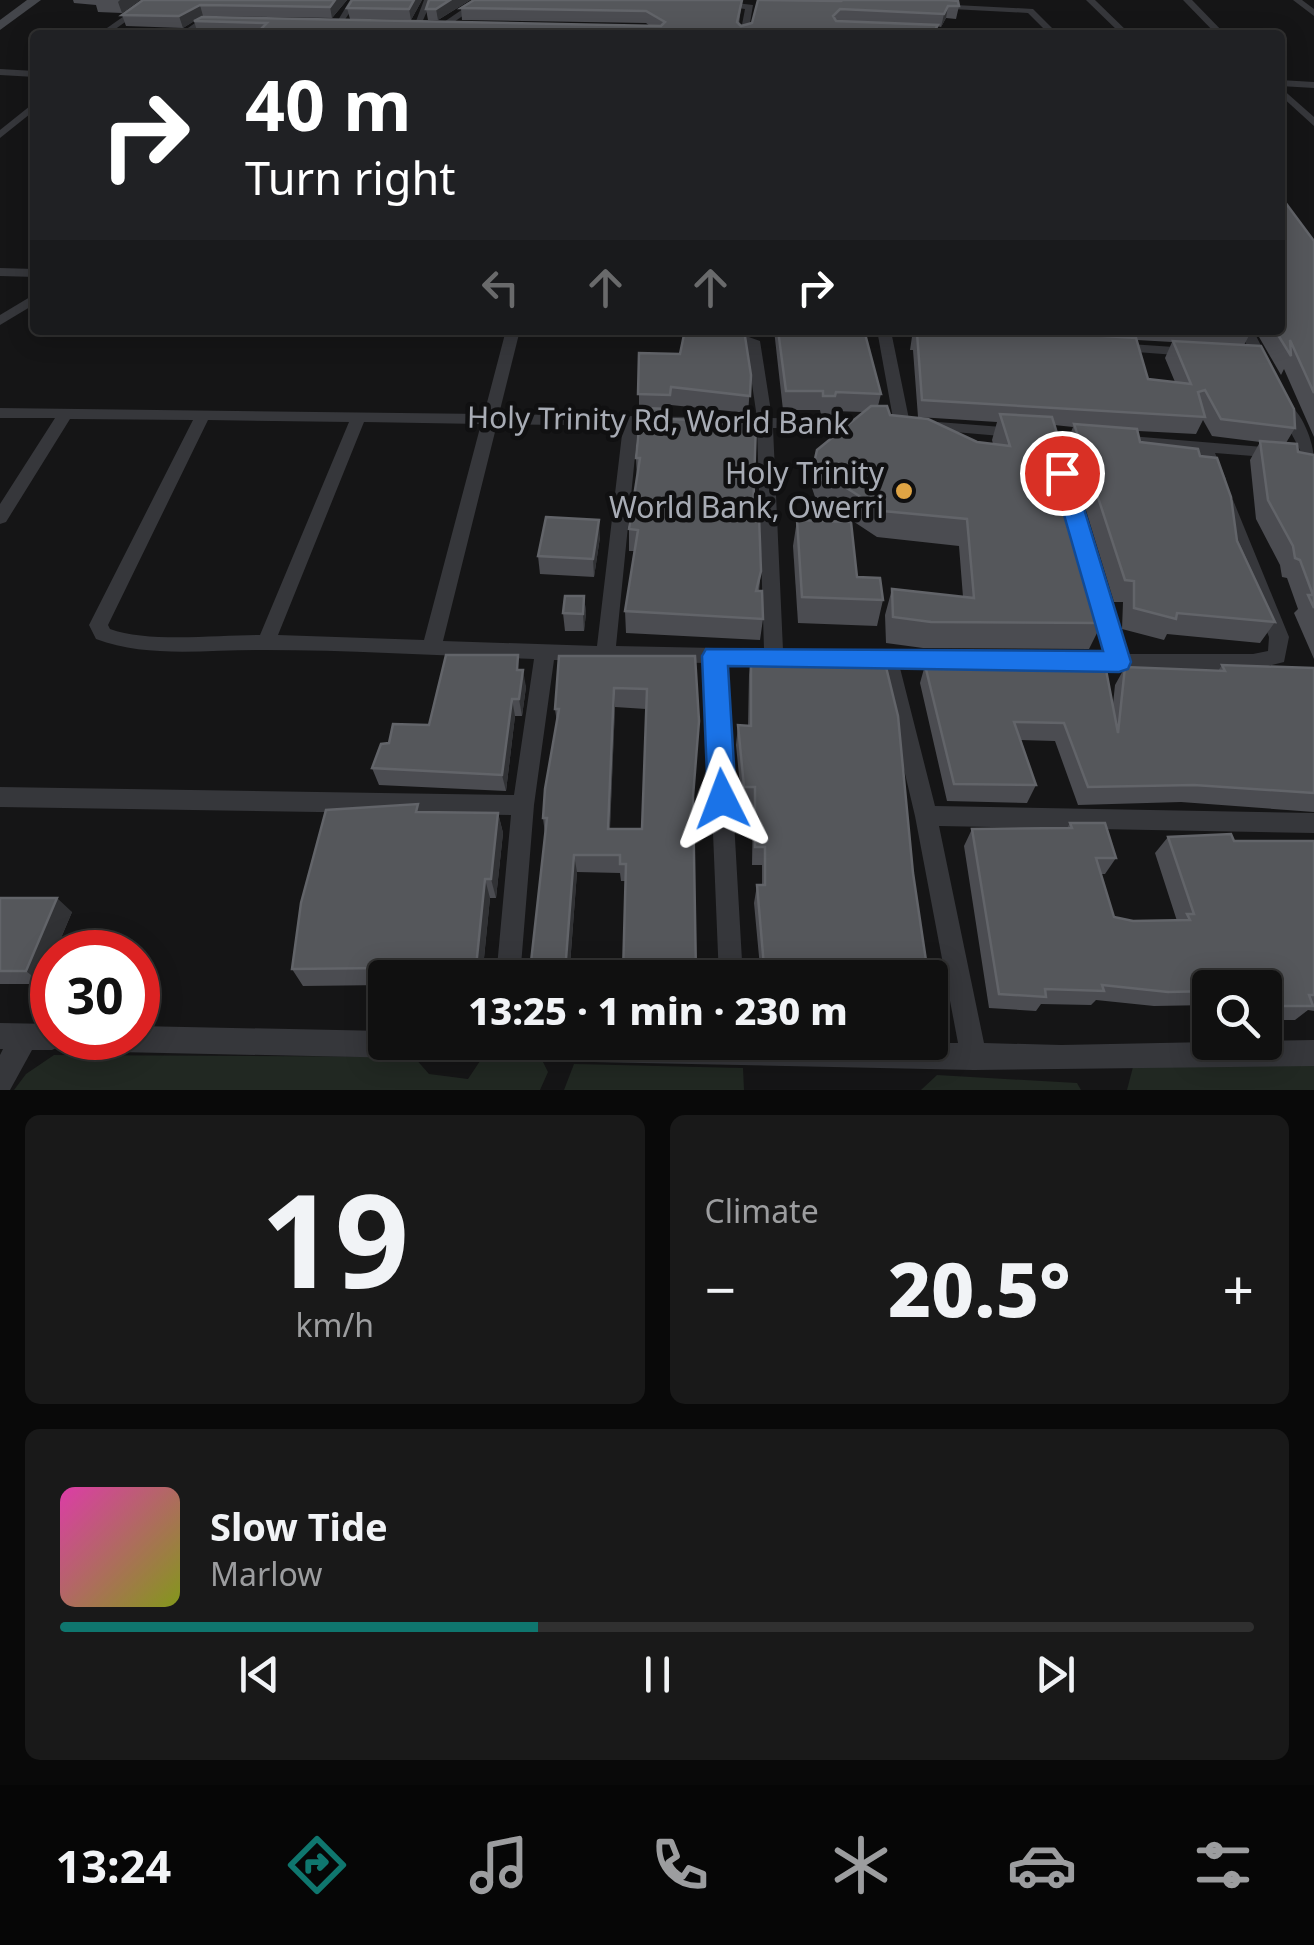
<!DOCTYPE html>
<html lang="en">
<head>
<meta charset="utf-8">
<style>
  body { margin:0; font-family:"Noto Sans",sans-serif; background:#191919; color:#f1f3f6; height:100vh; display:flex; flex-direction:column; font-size:38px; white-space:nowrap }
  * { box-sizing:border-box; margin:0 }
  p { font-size:32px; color:#9c9d9f }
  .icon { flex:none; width:55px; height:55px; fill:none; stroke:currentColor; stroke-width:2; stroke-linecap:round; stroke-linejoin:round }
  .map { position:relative; height:1090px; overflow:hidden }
  .details { display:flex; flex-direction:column; gap:25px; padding:25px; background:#090909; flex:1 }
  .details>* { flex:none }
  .top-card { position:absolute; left:30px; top:30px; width:1255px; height:305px; border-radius:10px; box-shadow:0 5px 25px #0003,0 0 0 2px #303030; background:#202124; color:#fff; overflow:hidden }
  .tools { position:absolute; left:1192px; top:970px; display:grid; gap:20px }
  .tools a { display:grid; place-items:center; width:90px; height:90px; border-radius:10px; background:#101010; box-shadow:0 5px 25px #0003,0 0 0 2px #303030; font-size:50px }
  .speed { position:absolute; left:30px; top:930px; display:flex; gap:20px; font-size:50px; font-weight:700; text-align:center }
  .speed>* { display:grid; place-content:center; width:130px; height:130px; border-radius:50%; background:#101010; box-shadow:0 5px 25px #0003,0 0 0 2px #303030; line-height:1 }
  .speed .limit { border:15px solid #d22; background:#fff; color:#111 }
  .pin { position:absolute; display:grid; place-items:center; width:85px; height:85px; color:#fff; margin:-42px; border:5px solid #fff; border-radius:50%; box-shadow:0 2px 10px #0007 }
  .me { position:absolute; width:110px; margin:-55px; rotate:357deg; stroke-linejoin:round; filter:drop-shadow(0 0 8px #0008) }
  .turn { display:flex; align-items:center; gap:35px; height:210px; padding:0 50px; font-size:45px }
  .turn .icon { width:130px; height:130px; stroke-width:2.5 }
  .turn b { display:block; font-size:70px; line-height:85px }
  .lanes { display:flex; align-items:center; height:95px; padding:0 50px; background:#0003; justify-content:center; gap:50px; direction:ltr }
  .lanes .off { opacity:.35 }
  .big { font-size:75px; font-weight:800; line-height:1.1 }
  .details .card { flex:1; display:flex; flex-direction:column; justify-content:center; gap:15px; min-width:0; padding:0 35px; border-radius:15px; background:#191919 }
  .details .dial { align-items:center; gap:0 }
  .dial b { font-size:130px; line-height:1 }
  .song { display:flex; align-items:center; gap:30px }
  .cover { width:120px; height:120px; border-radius:15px; background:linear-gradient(135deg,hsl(320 70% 55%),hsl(70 70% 35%)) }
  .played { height:10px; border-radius:5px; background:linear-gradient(90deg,#0f766e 40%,#303030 40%) }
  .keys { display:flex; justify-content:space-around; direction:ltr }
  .heat { display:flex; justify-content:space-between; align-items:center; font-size:55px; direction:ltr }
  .details .tiles { flex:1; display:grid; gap:25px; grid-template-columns:1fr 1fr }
  .card:last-child { grid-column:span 2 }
  .trip { position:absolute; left:368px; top:960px; width:580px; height:100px; border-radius:10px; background:#101010; box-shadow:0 5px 25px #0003,0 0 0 2px #303030; font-weight:800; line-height:100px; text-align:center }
  .tabs { display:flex; height:160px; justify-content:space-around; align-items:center; background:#060606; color:#9c9d9f }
  .tabs .icon { width:70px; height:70px }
  .tabs .active { color:#0f766e }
  .tabs b { font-size:45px; color:#f1f3f6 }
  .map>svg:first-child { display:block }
  .green { fill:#212822 }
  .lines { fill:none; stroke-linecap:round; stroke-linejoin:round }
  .street { fill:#36373b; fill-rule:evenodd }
  .secondary { fill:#44464b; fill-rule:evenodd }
  .wall { fill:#4b4c51; fill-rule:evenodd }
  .shaded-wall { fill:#313235 }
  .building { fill:#55575b; stroke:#626469; stroke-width:2.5; fill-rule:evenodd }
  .route { fill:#1a73e8; stroke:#114b97; stroke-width:2.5 }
  .poi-dot { fill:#dfa444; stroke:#101011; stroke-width:4 }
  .labels { text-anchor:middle; stroke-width:9; stroke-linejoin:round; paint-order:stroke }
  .street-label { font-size:30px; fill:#a8acb5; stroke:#101011 }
  .poi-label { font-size:30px; fill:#a8acb5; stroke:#101011; text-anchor:end }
</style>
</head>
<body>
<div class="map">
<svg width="1314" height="1090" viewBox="0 0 1314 1090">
  <rect width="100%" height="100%" fill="#151516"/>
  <g class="green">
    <polygon points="54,1055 414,1057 429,1074 468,1079 480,1061 541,1058 548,1072 540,1090 14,1090 26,1074"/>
    <polygon points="1314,1061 1314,1090 1127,1090 1134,1063"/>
    <polygon points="574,1064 743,1068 744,1090 564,1090"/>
    <polygon points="937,1075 1077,1083 1081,1090 921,1090"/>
  </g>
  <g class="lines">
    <g class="street">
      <polygon points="147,0 156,0 107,35 97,35"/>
      <polygon points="350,0 358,0 340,27 334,27"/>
      <polygon points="424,0 432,0 420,27 413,29"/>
      <polygon points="476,0 483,2 435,35 425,35"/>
      <polygon points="1086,0 1095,0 1131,35 1122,35"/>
      <polygon points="1183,0 1192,0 1226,35 1217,35"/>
      <polygon points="1293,0 1302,0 1314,9 1314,16"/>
      <polygon points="719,1 753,5 748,35 740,35 745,9 716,5"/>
      <polygon points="936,4 1033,9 1059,35 1050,35 1028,13 933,8"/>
      <polygon points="218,20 221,25 200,27 188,35 178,35 195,23"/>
      <polygon points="913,28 971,32 975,35 910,33"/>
      <polygon points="0,69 35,71 35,77 0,75"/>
      <polygon points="1280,80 1314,82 1314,88 1280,86"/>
      <polygon points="1280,87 1314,117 1314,126 1280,95"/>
      <polygon points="35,102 35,110 0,138 0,130"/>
      <polygon points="0,268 35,269 35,277 0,276"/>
      <polygon points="35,294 35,304 0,325 0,315"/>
      <path d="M 506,330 L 520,330 L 499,414 L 757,418 L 746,343 L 727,338 L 535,334 L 528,330 L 729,330 L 760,341 L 772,418 L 874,421 L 877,424 L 869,429 L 773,428 L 783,650 L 1107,653 L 1071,532 L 1080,526 L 1089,532 L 1126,654 L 1253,654 L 1268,651 L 1269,637 L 1219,504 L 1221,500 L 1233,500 L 1289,637 L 1284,662 L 1253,670 L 900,668 L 935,806 L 1314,813 L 1314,833 L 939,826 L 984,1043 L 1061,1045 L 1314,1040 L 1314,1066 L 974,1070 L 72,1051 L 62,1045 L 52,1050 L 32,1050 L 10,1090 L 0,1090 L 0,1055 L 3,1049 L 0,1049 L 0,1023 L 52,1024 L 52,1038 L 138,1038 L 138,1026 L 385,1031 L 385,1042 L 958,1043 L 915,816 L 880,668 L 725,664 L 743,978 L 719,978 L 706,663 L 554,660 L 534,805 L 520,978 L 496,978 L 511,815 L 0,807 L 0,787 L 514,795 L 534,659 C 444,656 355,650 265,650 C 210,649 149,659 96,639 L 89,625 L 193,420 L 70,419 L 6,522 L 0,524 L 0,504 L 55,418 L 0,418 L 0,408 L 484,414 ZM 208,420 L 349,422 L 260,635 C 218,635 147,643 110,629 L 108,625 ZM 364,422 L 481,424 L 424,640 L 278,635 ZM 497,424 L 623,426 L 597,646 L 443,641 ZM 638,426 L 757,427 L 764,649 L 616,646 Z"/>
      <polygon points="877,330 936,330 942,334 935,338 892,336 910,424 907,427 902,429 894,424"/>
      <polygon points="1239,330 1253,330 1271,365 1269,368 1259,368"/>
      <polygon points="1115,343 1189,348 1196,352 1189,356 1110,350 1110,344"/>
      <path d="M 1285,401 C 1302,411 1314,442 1314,461 L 1215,453 L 1226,479 L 1218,485 L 1210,479 L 1199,452 L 1130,446 L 1122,441 L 1130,436 L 1300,450 L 1277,406 Z"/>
      <polygon points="925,421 1094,434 1102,439 1094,444 920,429 917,426"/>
    </g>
    <polygon class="secondary" points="27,0 41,0 0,30 0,20"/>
  </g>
  <g class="wall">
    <polygon points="73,0 140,0 122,13 98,12 96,5 74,3"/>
    <polygon points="143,0 347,0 332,18 203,16 195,21 650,26 646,23 462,20 461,8 742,0 739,24 741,26 752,23 758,0 959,6 956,19 946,18 941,27 937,26 936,35 235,35 198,34 194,21 183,28 126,26 122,15"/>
    <polygon points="422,0 411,20 350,19 347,8"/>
    <polygon points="429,0 470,0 438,20 428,20 426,9"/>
    <polygon points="1314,241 1314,437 1284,369 1281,375 1255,330 1280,330"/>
    <polygon points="685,330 753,330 753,335 744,332 751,375 748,413 671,405 669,419 694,425 753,514 761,571 759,591 763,619 760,640 626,633 625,611 634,551 629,551 629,529 637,479 636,458 641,412 639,412 639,353 680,354"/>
    <path d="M 774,330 L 864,330 L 881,394 L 878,406 L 890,415 L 977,442 L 993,444 L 992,440 L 997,422 L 918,417 L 913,350 L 910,350 L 913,330 L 1252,330 L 1244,345 L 1295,428 L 1286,443 L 1298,452 L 1314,455 L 1314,659 L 1294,613 L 1298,609 L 1287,578 L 1282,577 L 1280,565 L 1256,519 L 1250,460 L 1260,442 L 1212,436 L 1203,420 L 1196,434 L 1138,431 L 1140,442 L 1200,456 L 1275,622 L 1260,643 L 1167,634 L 1164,640 L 1122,629 L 1123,602 L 1114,602 L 1066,445 L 1073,427 L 1054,425 L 1091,591 L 1102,623 L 1089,649 L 923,648 L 886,643 L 885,615 L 892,589 L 963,597 L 959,546 L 877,537 L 830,506 L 818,506 L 811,485 L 815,459 L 863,412 L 833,411 L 832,415 L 821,415 L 820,410 L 783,410 ZM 1137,340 L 1172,342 L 1165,358 L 1175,382 L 1148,379 Z"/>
    <polygon points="797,520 883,600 877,626 798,623 793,546"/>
    <polygon points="600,537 594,577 540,574 538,556"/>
    <polygon points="584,596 586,613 584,631 565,631 563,613"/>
    <polygon points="1088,654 1113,704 1115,685 1125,667 1218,671 1222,665 1314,668 1314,812 1181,802 1078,805 1055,741 1020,740 1036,785 1027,803 947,801 920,683 925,665 1082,667"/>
    <polygon points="751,655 913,873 928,974 927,978 761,978 754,903 757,885 762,885 762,865 752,865 753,806 742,806 736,745 738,725 748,726 749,675"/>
    <path d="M 695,656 L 693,801 L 696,978 L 624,978 L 626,881 L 621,881 L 620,873 L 577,872 L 569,978 L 531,978 L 530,971 L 545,834 L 543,818 L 557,723 L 555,709 ZM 615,707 L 646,709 L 642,829 L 610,829 Z"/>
    <polygon points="520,670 526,687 522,716 515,716 506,791 379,785 372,768 389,743 429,725"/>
    <polygon points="421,812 498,813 503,833 496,898 490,898 482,978 385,978 385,985 303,986 292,969"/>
    <polygon points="1070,823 1116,858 1105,874 1101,874 1114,917 1133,921 1177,921 1155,853 1168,837 1234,841 1314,841 1314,1011 1308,1010 1295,1020 1265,1020 1265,988 1210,988 1210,1005 1154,1006 1096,1000 1091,1005 1041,1004 1036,1011 989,1008 964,846 972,829 1067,828"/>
    <polygon points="0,898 72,912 55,952 52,952 52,960 42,984 0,984"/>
  </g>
  <g class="shaded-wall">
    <polygon points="120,0 140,0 122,13 118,2"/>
    <polygon points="335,0 347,0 332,18 330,7"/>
    <polygon points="414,0 422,0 411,20 409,9"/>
    <polygon points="450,0 470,0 438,20 436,9"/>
    <polygon points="200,5 203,16 183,28 179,16"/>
    <polygon points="948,6 946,18 941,27 944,14"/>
    <polygon points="599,520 600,537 594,577 593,559"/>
    <polygon points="584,596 586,613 584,631 583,614"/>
    <polygon points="523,670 526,687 522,716 519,699"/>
    <polygon points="614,688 615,707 609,847 608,829"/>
    <polygon points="512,699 515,716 506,791 502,775"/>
    <polygon points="498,813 503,833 496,898 491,879"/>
    <polygon points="574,855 577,872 569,978 566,978 565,972"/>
    <polygon points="485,879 490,898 482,978 479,978 476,967"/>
    <polygon points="57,898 72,912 55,952 52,952 52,960 42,984 26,971"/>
  </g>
  <g class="building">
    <polygon points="143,0 335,0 330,7 200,5 179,16 122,15"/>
    <polygon points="352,0 414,0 409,9 347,8"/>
    <polygon points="429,0 450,0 436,9 426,9"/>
    <polygon points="474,0 742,0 737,22 741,26 752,23 758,0 841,1 843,0 947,0 958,1 959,6 948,6 944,14 840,9 833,16 836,21 938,25 932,35 393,35 367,31 362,35 255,35 267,23 194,21 202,17 661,26 665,22 646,11 461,8"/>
    <polygon points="1280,198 1282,198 1314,241 1314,393 1290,340 1291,356 1275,330 1280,330"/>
    <polygon points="685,330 744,330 751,375 750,396 671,387 670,395 638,394 639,353 680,354"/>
    <polygon points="778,330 864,330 881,394 836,392 835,396 823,396 823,391 786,391"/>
    <polygon points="914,330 1007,330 1136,338 1148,379 1191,384 1173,341 1261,346 1294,409 1295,428 1221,419 1205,390 1198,392 1205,417 922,400 917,333 914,332"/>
    <polygon points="871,406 887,406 890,415 928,419 977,442 1010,446 1000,414 1052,417 1079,505 1091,591 1096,592 1102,623 931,622 893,617 892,589 974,598 967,519 883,511 834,480 822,480 815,459 817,450"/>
    <polygon points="641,408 670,409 669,419 695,420 694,425 756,423 753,514 759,515 761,571 756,591 762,591 763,619 625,611 638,530 629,529 640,458 636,458"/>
    <polygon points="1074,424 1137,429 1140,442 1198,449 1200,456 1217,458 1231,497 1237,541 1275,622 1177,613 1176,619 1134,608 1134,581 1125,580"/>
    <polygon points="1260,441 1297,444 1298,452 1314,455 1314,608 1308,595 1313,595 1300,560 1295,558 1293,546 1268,500"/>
    <polygon points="546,517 599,520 593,559 538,556"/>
    <polygon points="797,520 851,522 857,577 880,578 883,600 802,597"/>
    <polygon points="565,596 584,596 583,614 563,613"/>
    <polygon points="1088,654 1103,654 1118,733 1125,667 1225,671 1222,665 1314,668 1314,793 1194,785 1088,787 1064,723 1014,722 1036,785 954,784 925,665 1092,667"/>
    <polygon points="446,655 518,655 517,670 523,670 519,699 512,699 502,775 372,768 381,744 389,743 393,724 429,725"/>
    <polygon points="751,655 814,663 885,663 898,716 913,873 928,974 814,972 798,978 765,978 757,885 765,885 765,847 755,847 755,787 744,787 738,725 751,726"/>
    <path d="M 559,656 L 695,656 L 699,721 L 693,797 L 696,974 L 623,974 L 626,864 L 620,864 L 620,855 L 574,855 L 565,972 L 530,971 L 547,818 L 543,818 L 545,789 L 559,709 L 555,709 ZM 614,688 L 647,689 L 642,829 L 608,829 Z"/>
    <polygon points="418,804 416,812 498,813 491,879 485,879 476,967 292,969 301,903 326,810"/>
    <polygon points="1070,823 1105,823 1116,858 1096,858 1114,917 1133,921 1190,920 1187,914 1194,914 1168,837 1231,834 1234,841 1314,841 1314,995 1309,995 1313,1006 1271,1006 1265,988 1210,988 1210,991 1168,992 1102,985 1104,991 1045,989 1046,997 999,994 972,829 1072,828"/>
    <polygon points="0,898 57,898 26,971 0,971"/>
  </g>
  <polygon class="route" points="1062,466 1073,473 1131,662 1128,669 1119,672 728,666 736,799 732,808 722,812 712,808 708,799 702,656 706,649 1103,651 1052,473"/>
  <circle class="poi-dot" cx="904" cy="491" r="10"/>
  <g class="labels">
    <g class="street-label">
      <text transform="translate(658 421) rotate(1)" y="10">Holy Trinity Rd, World Bank</text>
    </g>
    <g class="poi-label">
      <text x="884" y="484">Holy Trinity<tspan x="884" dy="34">World Bank, Owerri</tspan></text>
    </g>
  </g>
</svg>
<div class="tools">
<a><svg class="icon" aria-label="search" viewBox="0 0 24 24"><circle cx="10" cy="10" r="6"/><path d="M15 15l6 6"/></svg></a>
</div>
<div class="speed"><div class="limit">30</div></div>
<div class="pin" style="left:1062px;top:473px;background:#d93025"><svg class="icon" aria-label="arrive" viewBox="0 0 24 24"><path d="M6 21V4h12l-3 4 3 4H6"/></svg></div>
<svg class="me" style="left:722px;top:799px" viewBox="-20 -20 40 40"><path d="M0-17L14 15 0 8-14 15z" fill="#1a73e8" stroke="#fff" stroke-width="4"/></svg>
<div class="trip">13:25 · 1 min · 230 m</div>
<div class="top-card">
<div class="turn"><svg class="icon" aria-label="right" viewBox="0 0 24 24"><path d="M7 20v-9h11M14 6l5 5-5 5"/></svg><div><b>40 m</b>Turn right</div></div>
<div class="lanes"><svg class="icon off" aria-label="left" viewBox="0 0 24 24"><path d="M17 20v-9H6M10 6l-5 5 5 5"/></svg><svg class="icon off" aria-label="ahead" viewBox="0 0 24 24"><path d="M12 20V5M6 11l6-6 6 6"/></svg><svg class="icon off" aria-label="ahead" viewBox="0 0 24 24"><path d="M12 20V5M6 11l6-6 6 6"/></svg><svg class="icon" aria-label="right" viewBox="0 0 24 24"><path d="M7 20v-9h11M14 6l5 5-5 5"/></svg></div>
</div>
</div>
<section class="details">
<div class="tiles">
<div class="card dial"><b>19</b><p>km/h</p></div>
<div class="card"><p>Climate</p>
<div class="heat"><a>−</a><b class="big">20.5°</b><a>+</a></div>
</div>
<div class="card">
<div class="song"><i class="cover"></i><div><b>Slow Tide</b><p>Marlow</p></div></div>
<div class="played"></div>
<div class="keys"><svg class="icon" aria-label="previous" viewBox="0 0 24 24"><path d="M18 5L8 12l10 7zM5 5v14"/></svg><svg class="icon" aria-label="pause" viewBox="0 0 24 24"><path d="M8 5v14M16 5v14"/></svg><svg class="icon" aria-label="next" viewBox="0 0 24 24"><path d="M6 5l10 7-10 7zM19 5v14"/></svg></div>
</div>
</div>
</section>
<nav class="tabs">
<b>13:24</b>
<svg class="icon active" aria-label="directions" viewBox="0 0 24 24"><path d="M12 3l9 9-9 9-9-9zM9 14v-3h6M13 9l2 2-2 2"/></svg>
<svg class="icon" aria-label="music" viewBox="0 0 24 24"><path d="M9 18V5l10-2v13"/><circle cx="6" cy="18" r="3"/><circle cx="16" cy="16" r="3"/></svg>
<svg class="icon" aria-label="phone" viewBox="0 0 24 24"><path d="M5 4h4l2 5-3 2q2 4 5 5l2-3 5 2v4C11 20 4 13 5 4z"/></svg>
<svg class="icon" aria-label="climate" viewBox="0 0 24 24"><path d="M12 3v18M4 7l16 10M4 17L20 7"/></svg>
<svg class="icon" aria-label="car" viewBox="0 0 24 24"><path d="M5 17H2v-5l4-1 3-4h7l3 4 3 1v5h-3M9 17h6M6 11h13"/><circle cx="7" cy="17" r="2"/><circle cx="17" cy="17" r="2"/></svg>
<svg class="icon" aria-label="filters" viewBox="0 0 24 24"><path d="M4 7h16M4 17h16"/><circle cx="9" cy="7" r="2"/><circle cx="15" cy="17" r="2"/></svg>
</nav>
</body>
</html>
